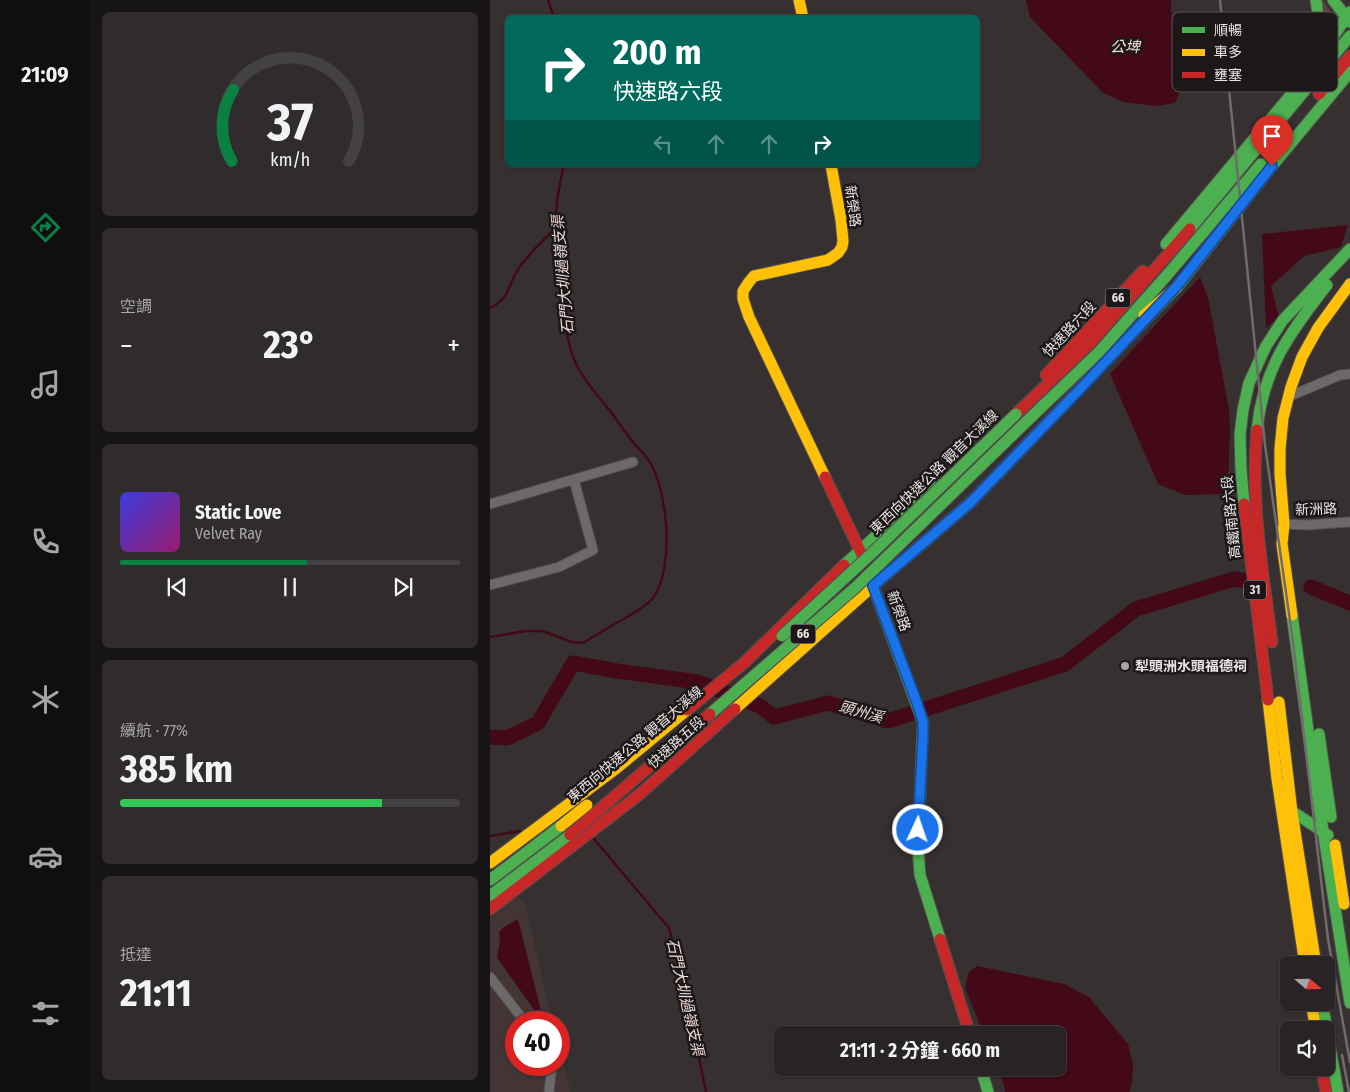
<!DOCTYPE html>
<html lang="zh-TW">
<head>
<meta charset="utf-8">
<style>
  body { margin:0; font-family:"Fira Sans Condensed","Noto Sans TC",sans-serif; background:#302c2d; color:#f1f3f6; height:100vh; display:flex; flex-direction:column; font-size:19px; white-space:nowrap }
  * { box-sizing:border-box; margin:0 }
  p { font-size:16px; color:#a5a4a7 }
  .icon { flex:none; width:28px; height:28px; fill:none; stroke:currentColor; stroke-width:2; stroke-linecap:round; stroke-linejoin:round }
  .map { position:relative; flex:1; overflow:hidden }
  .side { display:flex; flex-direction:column; gap:12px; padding:12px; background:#161414; width:400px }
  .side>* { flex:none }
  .top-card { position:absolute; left:15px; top:15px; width:475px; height:152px; border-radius:8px; box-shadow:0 1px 4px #0004,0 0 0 1px #444142; background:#00695c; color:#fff; overflow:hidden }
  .needle { width:32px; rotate:110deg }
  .buttons { position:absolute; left:790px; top:956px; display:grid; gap:10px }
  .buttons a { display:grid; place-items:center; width:55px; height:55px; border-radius:8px; background:#282425; box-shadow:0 1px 4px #0004,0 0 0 1px #444142; font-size:25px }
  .speed { position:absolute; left:15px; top:1011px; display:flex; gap:10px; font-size:25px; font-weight:700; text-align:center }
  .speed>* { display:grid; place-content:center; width:65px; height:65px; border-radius:50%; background:#282425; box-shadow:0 1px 4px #0004,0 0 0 1px #444142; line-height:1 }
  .speed .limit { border:8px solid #d22; background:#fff; color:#111 }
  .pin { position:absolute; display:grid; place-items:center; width:42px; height:42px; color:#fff; margin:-51px -21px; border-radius:50% 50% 50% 0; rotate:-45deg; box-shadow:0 0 5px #0007 }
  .pin .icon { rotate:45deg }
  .me { position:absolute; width:55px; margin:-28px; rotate:3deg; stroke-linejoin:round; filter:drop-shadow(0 0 4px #0008) }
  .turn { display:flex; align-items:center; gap:18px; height:105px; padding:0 25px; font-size:22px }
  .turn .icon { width:65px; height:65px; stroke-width:2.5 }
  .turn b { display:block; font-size:35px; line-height:42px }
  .lanes { display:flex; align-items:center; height:48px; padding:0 25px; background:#0003; justify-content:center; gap:25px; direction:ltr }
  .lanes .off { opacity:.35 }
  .big { font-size:38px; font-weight:700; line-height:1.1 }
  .side .widget { flex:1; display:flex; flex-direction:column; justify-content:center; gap:8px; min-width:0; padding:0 18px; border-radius:8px; background:#302c2d }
  .side .dial { align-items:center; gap:0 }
  .dial svg { height:130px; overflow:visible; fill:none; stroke:#444142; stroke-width:7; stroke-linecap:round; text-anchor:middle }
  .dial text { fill:#f1f3f6; stroke:none }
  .song { display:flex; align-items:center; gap:15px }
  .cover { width:60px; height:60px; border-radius:8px; background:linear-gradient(135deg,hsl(240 70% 55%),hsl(320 70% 35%)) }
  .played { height:5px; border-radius:2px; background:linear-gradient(90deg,#0b8043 55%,#444142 55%) }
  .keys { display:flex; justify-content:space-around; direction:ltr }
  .heat { display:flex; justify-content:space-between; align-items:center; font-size:28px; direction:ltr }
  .charge { height:8px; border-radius:4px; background:linear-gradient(90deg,#34c759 77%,#444142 0) }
  .trip { position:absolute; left:284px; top:1026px; width:292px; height:50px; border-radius:8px; background:#282425; box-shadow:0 1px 4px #0004,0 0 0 1px #444142; font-weight:700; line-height:50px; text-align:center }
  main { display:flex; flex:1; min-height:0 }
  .tab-bar { display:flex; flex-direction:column; width:90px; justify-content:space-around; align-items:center; background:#100e0f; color:#a5a4a7 }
  .tab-bar .icon { width:35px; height:35px }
  .tab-bar .active { color:#0b8043 }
  .tab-bar b { font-size:22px; color:#f1f3f6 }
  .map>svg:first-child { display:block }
  .built { fill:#433435 }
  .green { fill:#633e42 }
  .water { fill:#430918 }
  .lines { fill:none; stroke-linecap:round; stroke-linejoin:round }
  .stream { stroke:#430918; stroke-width:2.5 }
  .river { stroke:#430918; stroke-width:15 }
  .street-casing { stroke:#534e4e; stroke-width:11 }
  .fast-casing { stroke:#534e4e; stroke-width:13 }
  .slow-casing { stroke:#534e4e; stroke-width:13 }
  .jam-casing { stroke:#534e4e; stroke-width:13 }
  .street { stroke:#6d6969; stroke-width:9 }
  .fast { stroke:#4caf50; stroke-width:11 }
  .slow { stroke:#ffc107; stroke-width:11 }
  .jam { stroke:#c62828; stroke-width:11 }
  .rail { stroke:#716c6c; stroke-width:2.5 }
  .fast-bridge-casing { stroke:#534e4e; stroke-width:13; stroke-linecap:butt }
  .slow-bridge-casing { stroke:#534e4e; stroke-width:13; stroke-linecap:butt }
  .jam-bridge-casing { stroke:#534e4e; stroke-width:13; stroke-linecap:butt }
  .fast-bridge { stroke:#4caf50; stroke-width:11 }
  .slow-bridge { stroke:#ffc107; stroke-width:11 }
  .jam-bridge { stroke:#c62828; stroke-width:11 }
  .route-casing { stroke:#114b97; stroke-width:12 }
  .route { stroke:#1a73e8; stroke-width:9 }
  .poi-dot { fill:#aba5a5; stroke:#1c1818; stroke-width:2 }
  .labels { text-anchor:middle; stroke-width:5; stroke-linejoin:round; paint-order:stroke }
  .shield { fill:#1c1818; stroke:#aca7a7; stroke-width:1 }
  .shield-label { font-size:12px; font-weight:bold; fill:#eae4e4 }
  .street-label { font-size:14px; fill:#eae4e4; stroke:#1c1818 }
  .poi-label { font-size:14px; font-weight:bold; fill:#eae4e4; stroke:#1c1818; text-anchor:start }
  .water-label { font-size:15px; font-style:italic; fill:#f0dadc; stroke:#1c1818 }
  .key { fill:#1c1818; stroke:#5a5555; stroke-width:1 }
  .key-label { font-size:14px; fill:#eae4e4 }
</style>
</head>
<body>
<main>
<nav class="tab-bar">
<b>21:09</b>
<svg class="icon active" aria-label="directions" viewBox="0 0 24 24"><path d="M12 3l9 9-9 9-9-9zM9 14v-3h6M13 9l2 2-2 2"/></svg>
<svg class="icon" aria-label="music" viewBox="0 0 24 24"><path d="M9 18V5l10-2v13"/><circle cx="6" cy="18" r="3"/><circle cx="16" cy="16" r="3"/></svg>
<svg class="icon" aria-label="phone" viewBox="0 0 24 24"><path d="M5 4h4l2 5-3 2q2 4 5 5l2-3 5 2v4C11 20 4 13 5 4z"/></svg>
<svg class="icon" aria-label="climate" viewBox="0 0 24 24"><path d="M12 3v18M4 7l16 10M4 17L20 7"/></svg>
<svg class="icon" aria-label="car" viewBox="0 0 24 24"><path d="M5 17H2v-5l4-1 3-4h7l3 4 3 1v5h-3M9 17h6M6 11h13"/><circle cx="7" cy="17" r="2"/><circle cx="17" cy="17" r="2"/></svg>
<svg class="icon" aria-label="filters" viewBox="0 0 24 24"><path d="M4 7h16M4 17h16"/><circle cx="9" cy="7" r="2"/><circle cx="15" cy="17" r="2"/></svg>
</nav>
<section class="side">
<div class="widget dial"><svg viewBox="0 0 100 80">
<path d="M14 69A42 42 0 1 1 86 69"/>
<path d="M14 69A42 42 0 0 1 15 25" stroke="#0b8043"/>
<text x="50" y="56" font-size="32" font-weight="700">37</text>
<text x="50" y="72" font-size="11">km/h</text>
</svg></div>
<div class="widget"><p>空調</p>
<div class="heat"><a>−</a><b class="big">23°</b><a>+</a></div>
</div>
<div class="widget">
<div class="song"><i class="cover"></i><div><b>Static Love</b><p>Velvet Ray</p></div></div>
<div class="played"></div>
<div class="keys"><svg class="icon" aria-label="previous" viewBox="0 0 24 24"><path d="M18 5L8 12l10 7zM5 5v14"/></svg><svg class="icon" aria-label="pause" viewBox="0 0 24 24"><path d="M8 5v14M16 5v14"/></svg><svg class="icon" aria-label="next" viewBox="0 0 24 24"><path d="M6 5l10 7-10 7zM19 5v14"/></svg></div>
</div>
<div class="widget"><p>續航 · 77%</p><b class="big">385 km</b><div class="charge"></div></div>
<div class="widget"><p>抵達</p><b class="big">21:11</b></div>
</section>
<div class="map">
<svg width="860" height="1092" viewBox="0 0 860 1092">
  <rect width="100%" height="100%" fill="#363031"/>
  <polygon class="built" points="25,897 34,901 63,1022 26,1022 26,1065 69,1065 69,1045 81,1092 0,1092 0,915"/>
  <polygon class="green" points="833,0 847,22 832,37"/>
  <g class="water">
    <polygon points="536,0 681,0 683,60 690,77 691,90 685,103 666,106 634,102 613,93 540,17"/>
    <polygon points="858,225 851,247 814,256 781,286 789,317 776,328 772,234"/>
    <polygon points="710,277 718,297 739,410 740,426 738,489 733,494 695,495 668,484 620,374"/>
    <polygon points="28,919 51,1011 48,1015 7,958 10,941 9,932 14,927"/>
    <polygon points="487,966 574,984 599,997 638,1044 643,1064 642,1084 639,1092 515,1092 514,1085 507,1068 568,1068 568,1035 494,1035 475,988 479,972"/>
  </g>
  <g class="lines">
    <g class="stream">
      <polyline points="58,0 64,18"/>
      <path d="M 0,308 C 20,298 17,288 27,271 C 36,256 54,240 66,227"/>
      <path d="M 0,637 L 36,631 L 52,631 L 82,642 L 93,643 C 106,635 119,627 132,620 C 143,613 155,608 163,598 C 185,567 178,489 158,459 C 153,453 148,448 143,442 C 135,432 128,422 121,412 C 109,397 96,383 87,366 C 75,341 74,312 71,285 C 69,263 66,240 66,217 C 66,199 70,182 74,165"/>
      <polyline points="0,836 30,831"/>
      <polyline points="104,839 179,928 199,1008 216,1092"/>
    </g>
    <g class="river">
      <polyline points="821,587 860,603"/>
      <polyline points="0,737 17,738 48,723 83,663 127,671 208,682 270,706 284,717 338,703 398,721 575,664 646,609 744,579 759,581"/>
    </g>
    <g class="street-casing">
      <g id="street">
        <polyline points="798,397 850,375 860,374"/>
        <polyline points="0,504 143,462"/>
        <polyline points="794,524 816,525 860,522"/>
        <polyline points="0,585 69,567 103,550 84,480"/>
        <polyline points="0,977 35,1022"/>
        <polyline points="59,1092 62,1065"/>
      </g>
    </g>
    <g class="fast-casing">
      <g id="fast">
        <polyline points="843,0 860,22"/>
        <polyline points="817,69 829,23 826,0"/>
        <polyline points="700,229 860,36"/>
        <polyline points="676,244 815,78 860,12"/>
        <polyline points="660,315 687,287 782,166 860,72"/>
        <polyline points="536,422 609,352 678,274 771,164"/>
        <path d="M 767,430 C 773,369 800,332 837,285"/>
        <polyline points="754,504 751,469 750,435 753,410 759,383 776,346 793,320 860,249"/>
        <polyline points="354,565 444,483"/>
        <polyline points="380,578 433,722 428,848 430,875 450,939"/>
        <polyline points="802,615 824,773 860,1003"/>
        <polyline points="829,734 841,817"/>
        <polyline points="797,808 838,835"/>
        <polyline points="0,880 71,826"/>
        <polyline points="0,896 80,835"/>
        <polyline points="832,1002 848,1092"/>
        <polyline points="491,1068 498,1092"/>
      </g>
    </g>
    <g class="slow-casing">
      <g id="slow">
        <polyline points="309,0 313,18"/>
        <polyline points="654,315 687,287"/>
        <polyline points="335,477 259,317 253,299 253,291 259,282 264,276 338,260 348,253 352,247 353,241 351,220 341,165"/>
        <polyline points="802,615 792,544 794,524 790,474 790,449 793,418 801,387 812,357 828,328 860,284"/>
        <polyline points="778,700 787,779 815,965"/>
        <polyline points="789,702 802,812 826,965"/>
        <polyline points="245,709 383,586 480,503 512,470"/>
        <polyline points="845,845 854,904"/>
        <polyline points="0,863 128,767 197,710"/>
        <polyline points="821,1002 826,1030"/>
      </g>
    </g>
    <g class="jam-casing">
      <g id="jam">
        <polyline points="829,94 860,56"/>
        <polyline points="556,375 653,271"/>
        <polyline points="526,414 600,343 700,229"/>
        <path d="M 767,430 C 760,501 773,573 782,642"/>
        <polyline points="512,470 660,315"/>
        <polyline points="335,477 373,557"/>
        <polyline points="754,504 778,700"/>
        <polyline points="197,710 255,662 354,565"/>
        <polyline points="0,909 150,794 245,709"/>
        <polyline points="450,939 480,1035"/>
        <polyline points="832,1068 836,1092"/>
      </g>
    </g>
    <use href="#street" class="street"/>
    <use href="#fast" class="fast"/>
    <use href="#slow" class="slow"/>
    <use href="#jam" class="jam"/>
    <g class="rail">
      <polyline points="730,0 775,445 803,642 838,939 860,1062"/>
      <polyline points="852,1055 859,1092"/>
    </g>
    <g class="fast-bridge-casing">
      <g id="fast-bridge">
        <polyline points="292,636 381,554 526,414"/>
        <polyline points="220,714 366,587 536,422"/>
      </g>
    </g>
    <g class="slow-bridge-casing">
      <polyline id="slow-bridge" points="71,826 97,805"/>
    </g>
    <g class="jam-bridge-casing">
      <polyline id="jam-bridge" points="80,835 220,714"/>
    </g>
    <use href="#fast-bridge" class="fast-bridge"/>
    <use href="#slow-bridge" class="slow-bridge"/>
    <use href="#jam-bridge" class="jam-bridge"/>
  </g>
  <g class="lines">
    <g class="route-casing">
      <polyline id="route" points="428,830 433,737 433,722 427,703 383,586 480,503 590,389 686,287 782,166"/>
    </g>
    <use href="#route" class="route"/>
  </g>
  <circle class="poi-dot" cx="635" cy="666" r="5"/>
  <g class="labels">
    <g class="shield">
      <rect x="615.5" y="288.5" width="25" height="19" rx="4"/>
      <rect x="754" y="580.5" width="22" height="19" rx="4"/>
      <rect x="300.5" y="624.5" width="25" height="19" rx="4"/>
    </g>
    <g class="shield-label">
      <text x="628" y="302">66</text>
      <text x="765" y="594">31</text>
      <text x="313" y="638">66</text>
    </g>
    <g class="street-label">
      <text transform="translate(363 206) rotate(82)" y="5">新榮路</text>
      <text transform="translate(579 329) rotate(-47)" y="5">快速路六段</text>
      <text transform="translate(444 472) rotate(-44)" y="5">東西向快速公路 觀音大溪線</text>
      <text transform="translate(826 509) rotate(-2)" y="5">新洲路</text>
      <text transform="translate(741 517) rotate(-96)" y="5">高鐵南路六段</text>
      <text transform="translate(409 611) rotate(70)" y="5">新榮路</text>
      <text transform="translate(186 742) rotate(-42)" y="5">快速路五段</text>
      <text transform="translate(145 744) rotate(-40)" y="5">東西向快速公路 觀音大溪線</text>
    </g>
    <g class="poi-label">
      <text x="645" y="671">犁頭洲水頭福德祠</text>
    </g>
    <g class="water-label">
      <text x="635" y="52">公埤</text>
      <text transform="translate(73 275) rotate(-95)" y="5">石門大圳過嶺支渠</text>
      <text transform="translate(371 712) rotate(16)" y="5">頭州溪</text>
      <text transform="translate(195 997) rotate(77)" y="5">石門大圳過嶺支渠</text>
    </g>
  </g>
  <rect x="682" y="12" width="166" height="80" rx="8" class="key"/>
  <rect x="692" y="27" width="23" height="6" fill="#4caf50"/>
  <rect x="692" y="49" width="23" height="7" fill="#ffc107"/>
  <rect x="692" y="72" width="23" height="6" fill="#c62828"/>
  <g class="key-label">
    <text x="724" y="35">順暢</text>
    <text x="724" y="57">車多</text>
    <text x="724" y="80">壅塞</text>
  </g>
</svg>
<div class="buttons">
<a><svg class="needle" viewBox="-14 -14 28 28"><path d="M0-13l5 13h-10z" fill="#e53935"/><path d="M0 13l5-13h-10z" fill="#a5a4a7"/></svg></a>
<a><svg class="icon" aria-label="sound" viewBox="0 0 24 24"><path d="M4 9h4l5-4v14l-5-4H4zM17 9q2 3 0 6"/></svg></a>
</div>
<div class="speed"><div class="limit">40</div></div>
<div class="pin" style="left:782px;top:166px;background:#d93025"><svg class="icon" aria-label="arrive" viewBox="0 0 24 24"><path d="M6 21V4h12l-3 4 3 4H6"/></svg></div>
<svg class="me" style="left:428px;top:830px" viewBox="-20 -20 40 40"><circle r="17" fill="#1a73e8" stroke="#fff" stroke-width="3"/><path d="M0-11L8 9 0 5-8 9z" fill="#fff"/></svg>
<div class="trip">21:11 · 2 分鐘 · 660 m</div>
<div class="top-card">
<div class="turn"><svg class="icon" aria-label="right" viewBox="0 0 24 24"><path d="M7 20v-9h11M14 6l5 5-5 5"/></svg><div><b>200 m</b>快速路六段</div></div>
<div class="lanes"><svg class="icon off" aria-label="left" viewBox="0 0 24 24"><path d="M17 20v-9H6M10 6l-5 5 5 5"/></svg><svg class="icon off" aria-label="ahead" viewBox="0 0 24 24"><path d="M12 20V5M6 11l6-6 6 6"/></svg><svg class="icon off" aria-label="ahead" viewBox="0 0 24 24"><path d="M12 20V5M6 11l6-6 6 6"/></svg><svg class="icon" aria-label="right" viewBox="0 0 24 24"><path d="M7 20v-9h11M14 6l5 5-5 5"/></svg></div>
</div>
</div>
</main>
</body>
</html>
